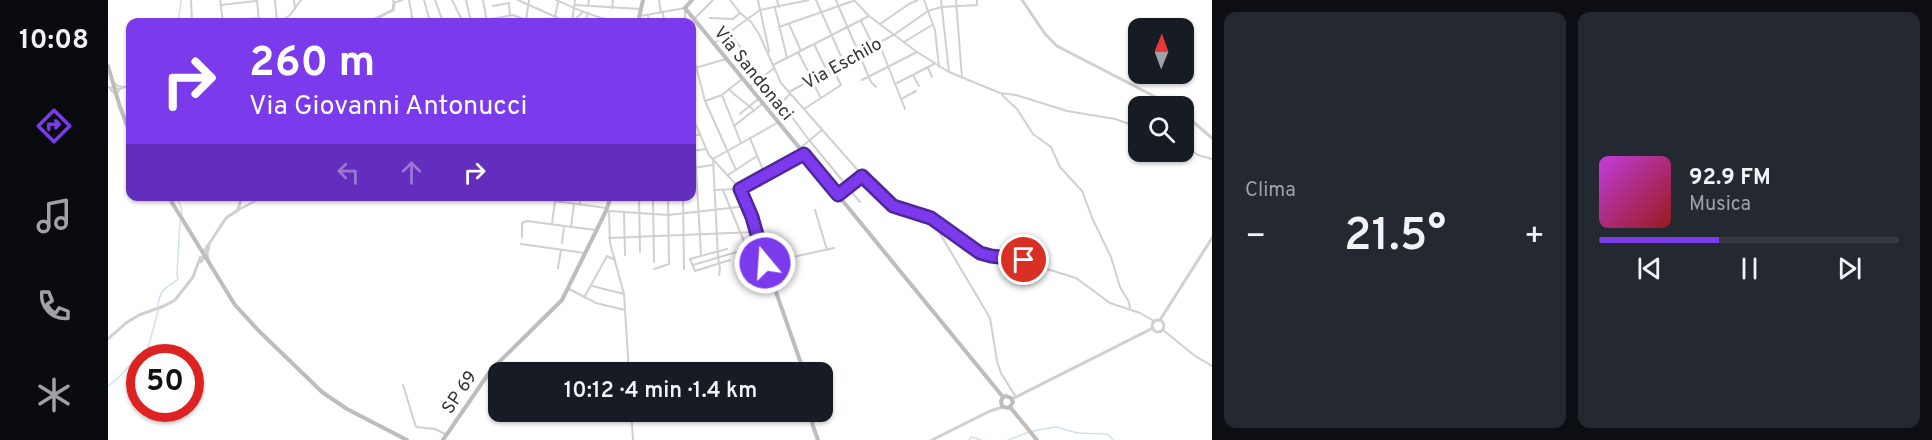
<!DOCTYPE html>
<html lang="it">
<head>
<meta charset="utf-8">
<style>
  body { margin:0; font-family:Overpass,sans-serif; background:#242831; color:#f1f3f6; height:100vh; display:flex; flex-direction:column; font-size:22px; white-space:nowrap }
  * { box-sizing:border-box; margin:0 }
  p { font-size:20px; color:#9ea1a6 }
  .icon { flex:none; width:33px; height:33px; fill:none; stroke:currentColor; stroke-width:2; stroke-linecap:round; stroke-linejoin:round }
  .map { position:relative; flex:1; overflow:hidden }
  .sheet { display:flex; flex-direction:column; gap:12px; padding:12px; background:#0d0f14; width:720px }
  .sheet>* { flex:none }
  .hud { position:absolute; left:18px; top:18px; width:570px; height:183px; border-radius:12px; box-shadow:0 2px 4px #0004; background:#7c3aed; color:#fff; overflow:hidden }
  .needle { width:39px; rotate:1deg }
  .fabs { position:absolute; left:1020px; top:18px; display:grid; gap:12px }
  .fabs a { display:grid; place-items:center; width:66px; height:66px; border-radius:12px; background:#171b24; box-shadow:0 2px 4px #0004; font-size:30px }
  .speed { position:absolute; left:18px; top:344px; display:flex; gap:12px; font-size:30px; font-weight:700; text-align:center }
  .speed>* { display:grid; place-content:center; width:78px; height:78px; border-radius:50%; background:#171b24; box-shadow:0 2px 4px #0004; line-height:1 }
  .speed .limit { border:9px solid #d22; background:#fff; color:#111 }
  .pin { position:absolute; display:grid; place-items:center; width:51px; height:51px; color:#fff; margin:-26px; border:3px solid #fff; border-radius:50%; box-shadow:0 2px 6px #0007 }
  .me { position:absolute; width:66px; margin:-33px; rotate:342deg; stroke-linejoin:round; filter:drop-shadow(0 0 4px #0008) }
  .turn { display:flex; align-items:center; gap:21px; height:126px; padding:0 24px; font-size:27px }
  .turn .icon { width:78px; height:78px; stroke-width:2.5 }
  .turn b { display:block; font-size:42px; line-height:51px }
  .lanes { display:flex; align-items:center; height:57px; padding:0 24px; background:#0003; justify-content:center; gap:30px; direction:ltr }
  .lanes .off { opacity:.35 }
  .big { font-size:45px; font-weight:600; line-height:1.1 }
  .sheet .widget { flex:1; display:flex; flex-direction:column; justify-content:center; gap:9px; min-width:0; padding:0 21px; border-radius:12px; background:#242831 }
  .song { display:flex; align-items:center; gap:18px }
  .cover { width:72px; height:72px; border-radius:9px; background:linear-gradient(135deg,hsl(290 70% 55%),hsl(0 70% 35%)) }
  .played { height:6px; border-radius:3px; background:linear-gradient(90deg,#7c3aed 40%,#363941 40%) }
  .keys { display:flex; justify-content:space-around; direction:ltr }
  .heat { display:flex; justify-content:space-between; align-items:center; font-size:33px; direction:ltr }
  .sheet .tiles { flex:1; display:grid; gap:12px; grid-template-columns:repeat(2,1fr) }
  .trip { position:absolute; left:380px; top:362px; width:345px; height:60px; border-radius:12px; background:#171b24; box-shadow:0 2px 4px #0004; font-weight:600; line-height:60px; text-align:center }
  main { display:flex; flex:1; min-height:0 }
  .menu { display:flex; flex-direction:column; width:108px; justify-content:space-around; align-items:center; background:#090b0e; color:#9ea1a6 }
  .menu .icon { width:42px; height:42px }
  .menu .selected { color:#7c3aed }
  .menu b { font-size:27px; color:#f1f3f6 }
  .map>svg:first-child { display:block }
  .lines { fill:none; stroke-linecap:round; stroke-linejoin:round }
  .stream { stroke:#cfe2ee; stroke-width:1.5 }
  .minor { stroke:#d0d0d0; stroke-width:2 }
  .tertiary { stroke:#d0d0d0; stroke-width:3 }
  .secondary { stroke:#bdbdbd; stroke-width:4 }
  .route-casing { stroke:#51269a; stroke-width:15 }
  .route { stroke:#7c3aed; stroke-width:10 }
  .labels { text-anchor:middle; stroke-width:6; stroke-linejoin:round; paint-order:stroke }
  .street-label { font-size:18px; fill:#333; stroke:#fff }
</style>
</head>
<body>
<main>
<nav class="menu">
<b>10:08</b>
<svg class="icon selected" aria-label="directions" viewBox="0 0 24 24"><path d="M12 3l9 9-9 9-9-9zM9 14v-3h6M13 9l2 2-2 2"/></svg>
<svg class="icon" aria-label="music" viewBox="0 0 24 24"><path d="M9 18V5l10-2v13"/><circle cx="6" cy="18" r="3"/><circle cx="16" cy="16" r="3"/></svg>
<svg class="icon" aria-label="phone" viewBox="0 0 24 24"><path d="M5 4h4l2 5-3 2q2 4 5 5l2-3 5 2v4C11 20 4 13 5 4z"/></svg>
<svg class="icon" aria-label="climate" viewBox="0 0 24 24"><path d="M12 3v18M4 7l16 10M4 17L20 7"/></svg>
</nav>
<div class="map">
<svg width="1104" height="440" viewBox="0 0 1104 440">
  <rect width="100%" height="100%" fill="#fff"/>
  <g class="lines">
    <g class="stream">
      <polyline points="73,0 71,17 74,22"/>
      <polyline points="68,196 73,206 74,214"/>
      <path d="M 50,306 C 52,288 58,289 70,279 L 69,274 L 72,221"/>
      <polyline points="34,357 39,352 50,311"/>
      <path d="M 0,386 C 13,379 19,364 32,358"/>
      <polyline points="925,431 948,427 970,433 999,434 1005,440"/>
      <polyline points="861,440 863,437 873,440"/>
      <polyline points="900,440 921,432"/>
    </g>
    <g class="minor">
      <polyline points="83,0 84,22"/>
      <polyline points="112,0 115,22"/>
      <polyline points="149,0 151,22"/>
      <polyline points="167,0 169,22"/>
      <polyline points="186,0 187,9"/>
      <polyline points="285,0 286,3 294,0"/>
      <polyline points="301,0 305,22"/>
      <polyline points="316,0 322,22"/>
      <polyline points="327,0 335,22"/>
      <polyline points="344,0 355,22"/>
      <polyline points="358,0 363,22"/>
      <polyline points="375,0 379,22"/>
      <polyline points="410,0 459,22"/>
      <path d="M 448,0 C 475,12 501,25 531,20"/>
      <polyline points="551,0 553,13"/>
      <polyline points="622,0 632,13 643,22 651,34 673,83 754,175 785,206 829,221 872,253 879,256 916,260 929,266 968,278 1002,303 1032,313 1046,321"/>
      <polyline points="650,0 661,51 660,52"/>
      <polyline points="669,0 671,7"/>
      <polyline points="708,0 736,63"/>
      <polyline points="728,0 763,82 768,87"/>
      <polyline points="746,0 761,16 809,52 841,72 892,93 908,95 959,111 1007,119 1030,127"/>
      <polyline points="816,0 827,30 831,67"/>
      <polyline points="833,0 841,72"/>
      <polyline points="848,0 854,78"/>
      <polyline points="401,3 402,15"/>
      <polyline points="113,5 149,1"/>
      <polyline points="467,5 533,9"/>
      <polyline points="385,6 401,3"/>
      <polyline points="480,6 481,0"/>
      <polyline points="504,8 505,0"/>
      <polyline points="667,8 679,58"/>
      <polyline points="555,13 556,22"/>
      <polyline points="540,15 541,22"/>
      <polyline points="532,16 577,8 577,22"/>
      <polyline points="602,18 625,19 632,13"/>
      <polyline points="586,19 605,0"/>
      <polyline points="378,20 405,15 423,22"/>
      <polyline points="418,20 421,0"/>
      <polyline points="753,21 765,45"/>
      <polyline points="109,22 151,18"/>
      <polyline points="173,22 182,15 193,0"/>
      <polyline points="446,22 450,2"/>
      <polyline points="464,22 467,0"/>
      <polyline points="464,22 475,12"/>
      <polyline points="477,22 480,13"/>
      <polyline points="681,24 693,51"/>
      <polyline points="772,24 801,4 810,0"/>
      <polyline points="671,27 745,1"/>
      <polyline points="621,32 701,140 752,202"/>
      <polyline points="796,42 824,25"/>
      <polyline points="771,43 797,109"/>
      <polyline points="605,44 652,10 701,0"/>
      <polyline points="706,44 719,71"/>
      <polyline points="584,51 597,101 628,170"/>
      <polyline points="690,52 704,79"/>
      <polyline points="665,65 761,16"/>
      <polyline points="820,68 824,77"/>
      <polyline points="584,69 618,59"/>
      <polyline points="805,75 811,86"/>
      <polyline points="711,78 726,71 733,85 713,98"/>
      <polyline points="754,80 809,52"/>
      <polyline points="5,82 10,86 15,87"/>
      <polyline points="789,83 826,64"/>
      <polyline points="0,87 12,89 22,85"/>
      <polyline points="642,87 666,68"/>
      <polyline points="2,89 8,95 12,89"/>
      <path d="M 621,89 C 628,98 639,102 646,111"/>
      <polyline points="681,92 787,34 820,11 834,7 869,5 869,0"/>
      <polyline points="614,95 633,143"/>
      <polyline points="894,95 909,109 925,134 943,147 952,167 974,191 985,220 1003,257 1012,287 1021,302 1022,308"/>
      <polyline points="793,99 808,91"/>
      <polyline points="597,101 614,95 634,79"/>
      <polyline points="674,102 682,94"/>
      <polyline points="696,109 713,98 705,83 710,79"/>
      <polyline points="632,114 650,99"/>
      <polyline points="626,126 654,104"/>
      <polyline points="584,135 591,135"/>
      <polyline points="642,138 657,175"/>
      <polyline points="1076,145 1090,155 1104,159"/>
      <polyline points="691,149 714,130"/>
      <polyline points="584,151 598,149"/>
      <polyline points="587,151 593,255"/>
      <polyline points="584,168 605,165"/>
      <polyline points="620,175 649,156"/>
      <polyline points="606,190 632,189 696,154"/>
      <polyline points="730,195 753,176"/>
      <polyline points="531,196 532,252"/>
      <polyline points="545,196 546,262"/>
      <polyline points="575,196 576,269"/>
      <polyline points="472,205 472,196"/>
      <polyline points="130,210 157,196"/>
      <polyline points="707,210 719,250"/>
      <polyline points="501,211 502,243 516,294 521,372"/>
      <polyline points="501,211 560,215 640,206"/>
      <polyline points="516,213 517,255"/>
      <polyline points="824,220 882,318 889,361 893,373 908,397"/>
      <polyline points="444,224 447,201 498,208"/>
      <polyline points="463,227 466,204"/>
      <polyline points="414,237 414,223 419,221 487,230"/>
      <polyline points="501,238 647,232 640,206 632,189 601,155 584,116"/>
      <polyline points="454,243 456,226"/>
      <polyline points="413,244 477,253"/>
      <polyline points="619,249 582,259 587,271 622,260"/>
      <polyline points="657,263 726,248"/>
      <polyline points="585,265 639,249 615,190"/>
      <polyline points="450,268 453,250"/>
      <polyline points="546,269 561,264 560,196"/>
      <polyline points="611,275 612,269 610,257 605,159 669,123"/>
      <polyline points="484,286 516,294"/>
      <polyline points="461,289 488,303 517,310"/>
      <polyline points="477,296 499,256 507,260"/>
      <polyline points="1055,330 1087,356 1104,366"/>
      <polyline points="295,385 308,427 327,429 339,435"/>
      <polyline points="523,411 525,440"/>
    </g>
    <g class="tertiary">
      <polyline points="914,0 937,34 949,46 1065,106"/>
      <polyline points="261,22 285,10 286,3"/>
      <polyline points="1076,114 1104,138"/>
      <polyline points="95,253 118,218 130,210 134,196"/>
      <polyline points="100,260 99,253 101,246"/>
      <polyline points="93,262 97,256"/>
      <circle cx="1050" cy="326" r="6"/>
      <polyline points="1052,320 1104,238"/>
      <polyline points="0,339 18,323 31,315 56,306 67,300 85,277 92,258 97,256"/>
      <polyline points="904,399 1045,328"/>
      <polyline points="824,440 882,411 895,407"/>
    </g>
    <g class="secondary">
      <polyline points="577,8 895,397 898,396 903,398 905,402 902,407 899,408 894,406 893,401 895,397"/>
      <polyline points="577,8 584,0"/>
      <polyline points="530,22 535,0"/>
      <polyline points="0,66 12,107 22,133"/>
      <polyline points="60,196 127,305 151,331 214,392 239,409 299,440"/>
      <polyline points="647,232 696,372"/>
      <polyline points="902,407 929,440"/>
      <polyline points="702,411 705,426 710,440"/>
      <polyline points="335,440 383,370 454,300 498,211 503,196"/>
    </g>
  </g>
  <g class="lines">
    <g class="route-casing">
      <polyline id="route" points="657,263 644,217 632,189 696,154 730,195 754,176 785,206 823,218 872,253 883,256 916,260"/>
    </g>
    <use href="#route" class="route"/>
  </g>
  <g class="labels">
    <g class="street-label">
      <text transform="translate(734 63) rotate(-29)" y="6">Via Eschilo</text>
      <text transform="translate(646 73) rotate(51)" y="6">Via Sandonaci</text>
      <text transform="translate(351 392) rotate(-56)" y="6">SP 69</text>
    </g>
  </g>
</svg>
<div class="fabs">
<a><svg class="needle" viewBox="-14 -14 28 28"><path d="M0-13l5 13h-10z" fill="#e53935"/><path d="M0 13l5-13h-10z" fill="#9ea1a6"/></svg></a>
<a><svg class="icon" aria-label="search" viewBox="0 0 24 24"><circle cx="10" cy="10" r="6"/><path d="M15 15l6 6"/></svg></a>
</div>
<div class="speed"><div class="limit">50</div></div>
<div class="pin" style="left:916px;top:260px;background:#d93025"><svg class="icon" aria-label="arrive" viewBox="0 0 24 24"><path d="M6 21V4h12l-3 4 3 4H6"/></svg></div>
<svg class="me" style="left:657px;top:263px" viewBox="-20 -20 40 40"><circle r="17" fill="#7c3aed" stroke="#fff" stroke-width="3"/><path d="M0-11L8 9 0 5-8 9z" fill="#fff"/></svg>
<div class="trip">10:12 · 4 min · 1.4 km</div>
<div class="hud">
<div class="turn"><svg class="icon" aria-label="right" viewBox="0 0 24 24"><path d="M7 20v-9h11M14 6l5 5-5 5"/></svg><div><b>260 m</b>Via Giovanni Antonucci</div></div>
<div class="lanes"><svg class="icon off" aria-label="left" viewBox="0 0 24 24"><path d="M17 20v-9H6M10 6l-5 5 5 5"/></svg><svg class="icon off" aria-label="ahead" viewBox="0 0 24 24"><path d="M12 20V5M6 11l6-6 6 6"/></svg><svg class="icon" aria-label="right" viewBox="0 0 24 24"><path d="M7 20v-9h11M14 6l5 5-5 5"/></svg></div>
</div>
</div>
<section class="sheet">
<div class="tiles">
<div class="widget"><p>Clima</p>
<div class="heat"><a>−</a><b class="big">21.5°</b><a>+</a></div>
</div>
<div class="widget">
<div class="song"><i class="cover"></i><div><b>92.9 FM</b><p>Musica</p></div></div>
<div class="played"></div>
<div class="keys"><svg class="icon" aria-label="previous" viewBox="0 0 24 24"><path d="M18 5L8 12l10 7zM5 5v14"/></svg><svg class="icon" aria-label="pause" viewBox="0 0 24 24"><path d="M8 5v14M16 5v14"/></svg><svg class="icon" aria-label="next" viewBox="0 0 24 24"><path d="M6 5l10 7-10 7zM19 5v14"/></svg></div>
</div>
</div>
</section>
</main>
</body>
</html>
